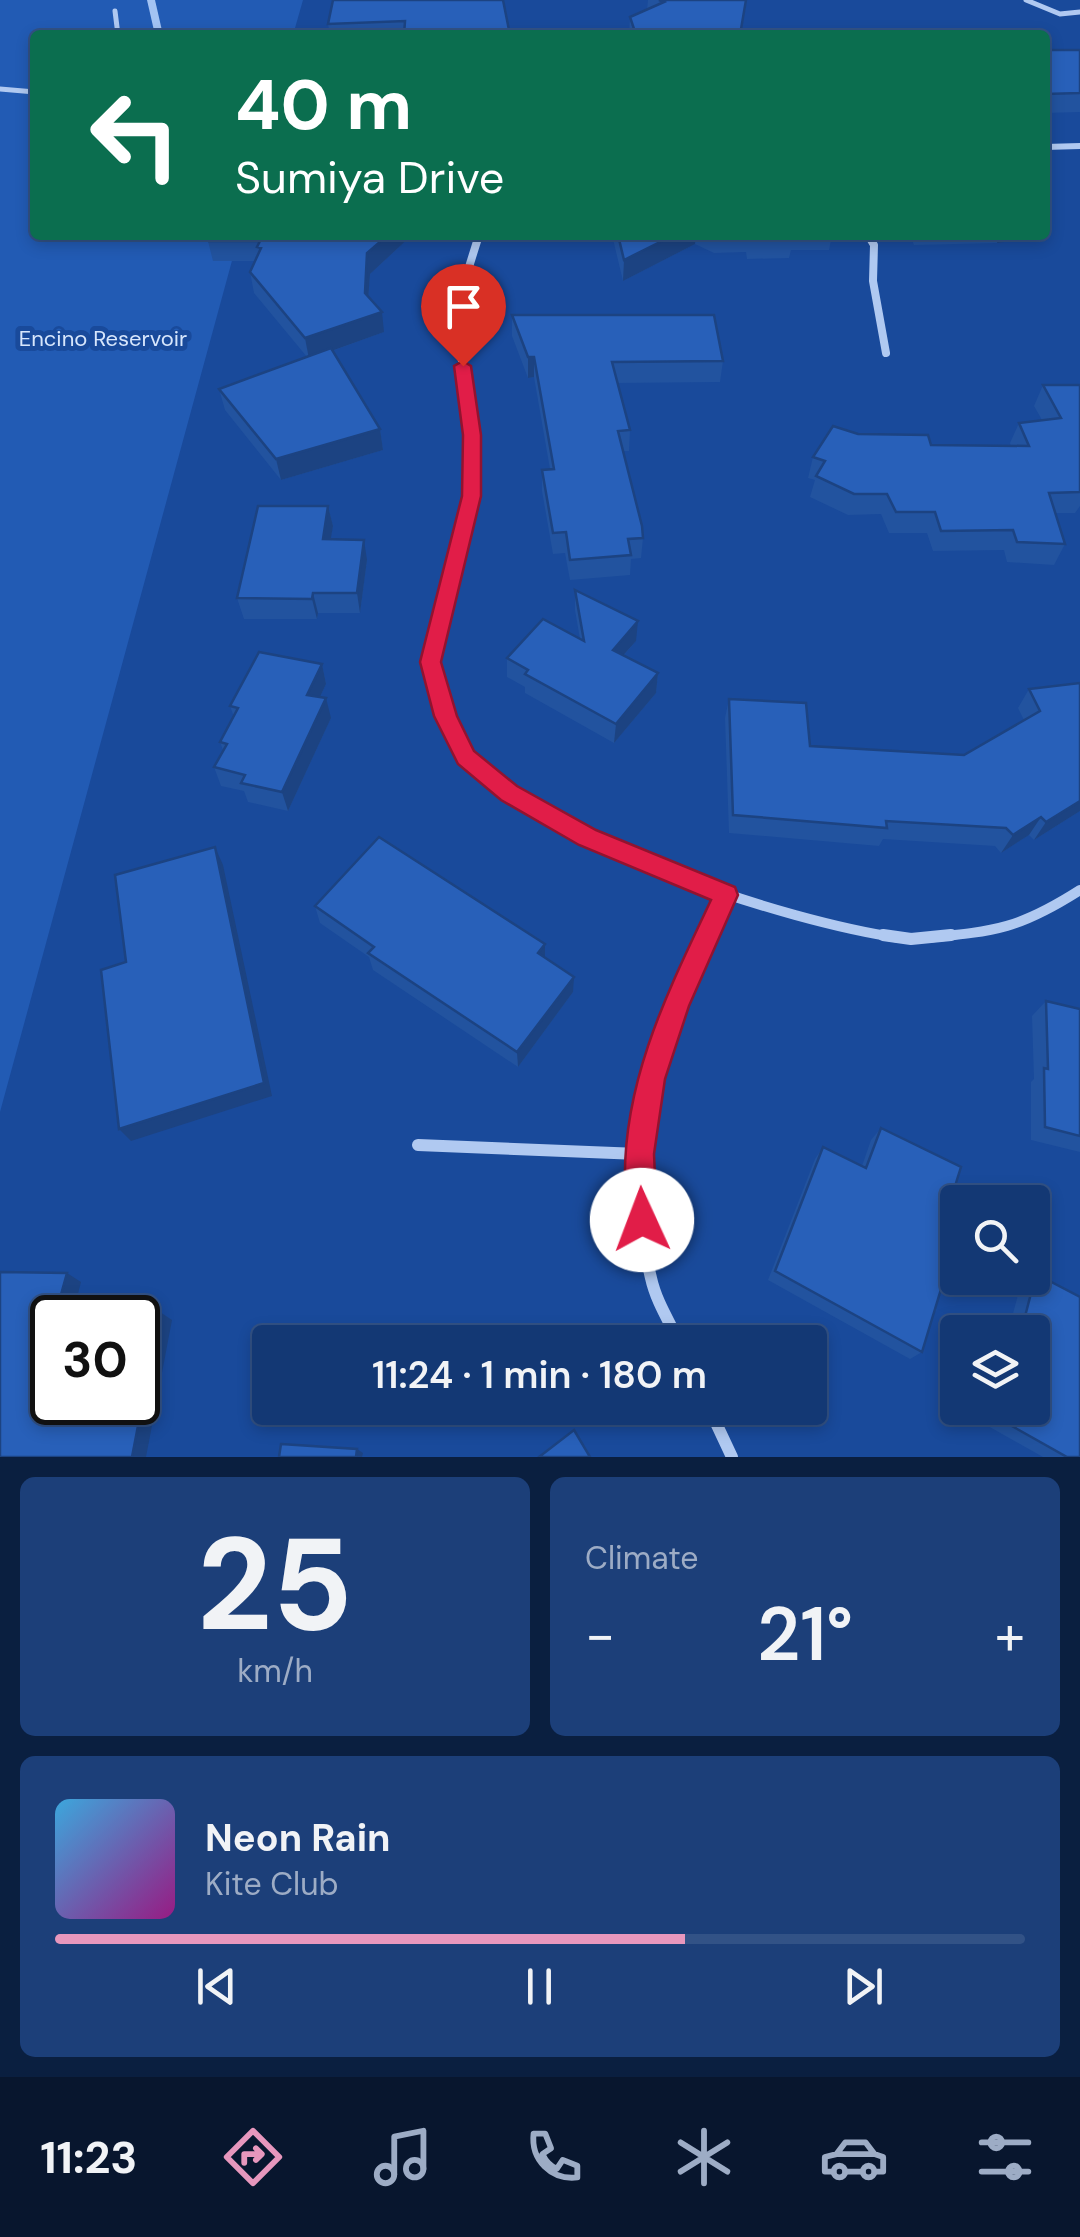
<!DOCTYPE html>
<html lang="en">
<head>
<meta charset="utf-8">
<style>
  body { margin:0; font-family:"DM Sans",sans-serif; background:#1c3f79; color:#f1f3f6; height:100vh; display:flex; flex-direction:column; font-size:38px; white-space:nowrap }
  * { box-sizing:border-box; margin:0 }
  p { font-size:32px; color:#9dacc5 }
  .icon { flex:none; width:55px; height:55px; fill:none; stroke:currentColor; stroke-width:2; stroke-linecap:round; stroke-linejoin:round }
  .map { position:relative; height:1457px; overflow:hidden }
  .sheet { display:flex; flex-direction:column; gap:20px; padding:20px; background:#0a1f40; flex:1 }
  .sheet>* { flex:none }
  .banner { position:absolute; left:30px; top:30px; width:1020px; height:210px; border-radius:10px; box-shadow:0 5px 15px #0003,0 0 0 2px #325286; background:#0b6e4f; color:#fff; overflow:hidden }
  .buttons { position:absolute; left:940px; top:1185px; display:grid; gap:20px }
  .buttons a { display:grid; place-items:center; width:110px; height:110px; border-radius:10px; background:#133874; box-shadow:0 5px 15px #0003,0 0 0 2px #325286; font-size:50px }
  .speed { position:absolute; left:30px; top:1295px; display:flex; gap:20px; font-size:50px; font-weight:700; text-align:center }
  .speed>* { display:grid; place-content:center; width:130px; height:130px; border-radius:50%; background:#133874; box-shadow:0 5px 15px #0003,0 0 0 2px #325286; line-height:1 }
  .speed .limit { border:5px solid #111; border-radius:15px; background:#fff; color:#111 }
  .pin { position:absolute; display:grid; place-items:center; width:85px; height:85px; color:#fff; margin:-102px -42px; border-radius:50% 50% 50% 0; rotate:-45deg; box-shadow:0 0 10px #0007 }
  .pin .icon { rotate:45deg }
  .me { position:absolute; width:110px; margin:-55px; rotate:358deg; stroke-linejoin:round; filter:drop-shadow(0 0 8px #0008) }
  .turn { display:flex; align-items:center; gap:35px; height:210px; padding:0 40px; font-size:45px }
  .turn .icon { width:130px; height:130px; stroke-width:2.5 }
  .turn b { display:block; font-size:70px; line-height:85px }
  .big { font-size:75px; font-weight:600; line-height:1.1 }
  .sheet .tile { flex:1; display:flex; flex-direction:column; justify-content:center; gap:15px; min-width:0; padding:0 35px; border-radius:15px; background:#1c3f79 }
  .sheet .dial { align-items:center; gap:0 }
  .dial b { font-size:130px; line-height:1 }
  .song { display:flex; align-items:center; gap:30px }
  .cover { width:120px; height:120px; border-radius:15px; background:linear-gradient(135deg,hsl(200 70% 55%),hsl(310 70% 35%)) }
  .played { height:10px; border-radius:5px; background:linear-gradient(90deg,#e797bd 65%,#325286 65%) }
  .keys { display:flex; justify-content:space-around; direction:ltr }
  .heat { display:flex; justify-content:space-between; align-items:center; font-size:55px; direction:ltr }
  .sheet .tiles { flex:1; display:grid; gap:20px; grid-template-columns:1fr 1fr }
  .tile:last-child { grid-column:span 2 }
  .trip { position:absolute; left:252px; top:1325px; width:575px; height:100px; border-radius:10px; background:#133874; box-shadow:0 5px 15px #0003,0 0 0 2px #325286; font-weight:600; line-height:100px; text-align:center }
  .dock { display:flex; height:160px; justify-content:space-around; align-items:center; background:#08162e; color:#9dacc5 }
  .dock .icon { width:70px; height:70px }
  .dock .on { color:#e797bd }
  .dock b { font-size:45px; color:#f1f3f6 }
  .map>svg:first-child { display:block }
  .green { fill:#225bb4 }
  .lines { fill:none; stroke-linecap:round; stroke-linejoin:round }
  .stream { fill:#a3c3f3; fill-rule:evenodd }
  .lane { stroke:#b0c9f1; stroke-width:5 }
  .street-far3 { stroke:#b0c9f1; stroke-width:6 }
  .street-far2 { stroke:#b0c9f1; stroke-width:8 }
  .street-far1 { stroke:#b0c9f1; stroke-width:10 }
  .street { stroke:#b0c9f1; stroke-width:12 }
  .wall { fill:#22539f }
  .shaded-wall { fill:#1c4382 }
  .building { fill:#2860b9; stroke:#1c4382; stroke-width:2.5; fill-rule:evenodd }
  .route { fill:#e11d48; stroke:#92132f; stroke-width:2.5 }
  .labels { text-anchor:middle; stroke-width:10; stroke-linejoin:round; paint-order:stroke }
  .far-park-label { font-size:22px; fill:#d7e6fc; stroke:#194a9b }
</style>
</head>
<body>
<div class="map">
<svg width="1080" height="1457" viewBox="0 0 1080 1457">
  <rect width="100%" height="100%" fill="#194a9b"/>
  <polygon class="green" points="0,0 303,0 293,35 35,35 35,235 239,235 0,1112"/>
  <g class="lines">
    <polygon class="stream" points="147,0 155,0 163,35 155,35"/>
    <g class="lane">
      <polyline points="1026,0 1060,14 1080,12"/>
      <polyline points="115,11 118,35"/>
      <polyline points="0,89 35,92"/>
    </g>
    <polyline class="street-far3" points="1045,147 1080,146"/>
    <g class="street-far2">
      <polyline points="868,235 874,245 873,281 886,353"/>
      <polyline points="460,539 471,496 472,435 458,332 458,302 479,235"/>
    </g>
    <g class="street-far1">
      <path d="M 461,537 C 454,566 446,596 439,625 C 436,636 430,651 430,662 C 431,685 453,745 469,760 C 553,845 783,921 900,938"/>
      <polyline points="707,938 726,895"/>
      <path d="M 926,938 C 996,931 1019,929 1080,890"/>
    </g>
    <g class="street">
      <polyline points="883,935 911,939 951,935"/>
      <polyline points="418,1145 639,1154"/>
      <path d="M 679,1342 C 669,1321 656,1301 651,1278 C 622,1158 658,1044 708,935"/>
      <polyline points="709,1408 732,1457"/>
    </g>
  </g>
  <g class="wall">
    <polygon points="333,0 510,35 330,35 328,24"/>
    <polygon points="648,0 747,0 741,35 629,35 630,17 647,10"/>
    <polygon points="1045,50 1080,50 1080,112 1045,113"/>
    <polygon points="222,235 412,235 370,274 368,297 384,332 332,351 380,429 383,450 281,480 225,410 219,389 307,357 254,293 250,272 255,261 213,261 208,241"/>
    <polygon points="612,235 832,235 829,250 791,250 789,258 747,259 746,252 714,253 695,244 623,281"/>
    <polygon points="910,235 1031,235 1031,238 997,243 914,245"/>
    <polygon points="512,315 723,361 720,382 617,383 630,430 629,451 623,451 643,538 641,558 631,559 630,575 570,580 565,553 553,554 542,491 542,470 550,469 534,377 528,378 512,336"/>
    <polygon points="1043,385 1080,385 1080,506 1075,513 1055,513 1065,544 1054,565 1007,562 1004,550 933,551 927,533 889,533 881,514 848,515 810,497 815,480 808,478 813,457 858,434 931,445 1011,446 1010,443 1019,423 1042,420 1034,406"/>
    <polygon points="328,506 333,526 330,539 367,560 360,613 318,613 317,619 244,619 237,598"/>
    <polygon points="575,590 636,641 624,655 658,673 656,693 614,743 525,693 525,687 507,677 507,658 580,639 575,610"/>
    <polygon points="322,664 326,684 320,697 331,718 288,811 248,802 244,791 221,786 214,767 223,750 220,742 234,717 230,706"/>
    <polygon points="1080,683 1080,811 1034,840 1029,835 1001,853 995,846 883,839 879,846 729,833 725,718 729,699 810,746 964,755 1024,720 1018,708 1029,689"/>
    <polygon points="315,906 545,944 545,958 573,992 518,1067 373,970 369,957 320,923"/>
    <polygon points="1046,1001 1080,1009 1080,1152 1031,1140 1031,1082 1034,1079 1032,1016"/>
    <polygon points="881,1128 950,1202 922,1352 910,1359 768,1280 815,1159 823,1147 862,1166 871,1140"/>
    <polygon points="1036,1274 1080,1457 1043,1457 988,1426 992,1408 1032,1408 1032,1332 1008,1332 1021,1284"/>
  </g>
  <g class="shaded-wall">
    <polygon points="388,235 412,235 370,274 367,314 365,293 367,253"/>
    <polygon points="674,235 696,235 695,244 623,281 624,260"/>
    <polygon points="1000,235 1031,235 1031,238 997,243"/>
    <polygon points="382,312 384,332 309,359 305,338"/>
    <polygon points="528,357 534,357 534,377 528,378"/>
    <polygon points="380,429 383,450 281,480 276,459"/>
    <polygon points="328,506 333,526 327,560 323,539"/>
    <polygon points="364,540 367,560 360,613 357,593"/>
    <polygon points="313,593 318,613 317,619 312,599"/>
    <polygon points="638,621 636,641 611,669 613,650"/>
    <polygon points="322,664 326,684 312,714 307,695"/>
    <polygon points="658,673 656,693 614,743 616,724"/>
    <polygon points="326,698 331,718 288,811 282,792"/>
    <polygon points="1080,801 1080,811 1034,840 1046,822"/>
    <polygon points="1041,817 1029,835 1001,853 1013,835"/>
    <polygon points="215,847 223,865 272,1096 131,1141 119,1129"/>
    <polygon points="545,944 545,960 538,953"/>
    <polygon points="574,977 573,992 518,1067 517,1052"/>
    <polygon points="67,1273 81,1282 72,1317 57,1309"/>
    <polygon points="160,1312 172,1320 146,1457 132,1457"/>
    <polygon points="357,1449 363,1453 362,1457 356,1457"/>
  </g>
  <g class="building">
    <polygon points="333,0 503,0 510,35 404,35 405,21 328,24"/>
    <polygon points="659,0 746,0 740,35 636,35 630,17 664,2"/>
    <polygon points="1045,50 1080,50 1080,93 1045,94"/>
    <polygon points="222,235 388,235 367,253 365,293 382,312 305,338 250,272 261,248 257,247 260,241 208,241"/>
    <polygon points="618,235 674,235 624,260"/>
    <polygon points="750,235 792,235 793,238 751,239"/>
    <polygon points="512,315 714,315 723,361 612,362 630,430 618,431 642,526 643,538 628,539 631,555 570,560 566,532 553,533 542,470 554,469 534,357 528,357"/>
    <polygon points="331,348 380,429 276,459 219,389"/>
    <polygon points="1043,385 1080,385 1080,492 1049,493 1065,544 1017,542 1013,530 941,531 935,512 896,512 887,494 854,494 816,476 825,461 813,457 833,426 858,434 928,435 931,445 1029,446 1019,423 1061,418"/>
    <polygon points="258,506 328,506 323,539 364,540 357,593 313,593 312,599 237,598"/>
    <polygon points="575,590 638,621 613,650 658,673 616,724 525,674 528,670 507,658 543,619 584,641"/>
    <polygon points="259,652 322,664 307,695 326,698 282,792 241,783 245,775 214,767 227,744 220,742 238,708 230,706"/>
    <polygon points="1080,683 1080,801 1046,822 1041,817 1013,835 1006,828 886,821 887,828 733,815 729,699 806,703 810,746 964,755 1040,711 1029,689"/>
    <polygon points="379,837 545,944 538,953 574,977 517,1052 368,953 374,947 315,906"/>
    <polygon points="215,847 264,1083 119,1129 101,970 126,962 115,875"/>
    <polygon points="1046,1001 1080,1009 1080,1136 1045,1127 1044,1068 1048,1069"/>
    <polygon points="881,1128 961,1167 950,1202 958,1206 958,1233 922,1352 775,1271 823,1147 866,1168"/>
    <path d="M 0,1272 L 67,1273 L 57,1309 L 160,1312 L 132,1457 L 0,1457 ZM 52,1318 L 138,1318 L 138,1402 L 52,1402 Z"/>
    <polygon points="1036,1274 1080,1297 1080,1457 1067,1457 1003,1421 1006,1408 1032,1408 1032,1332 1021,1332"/>
    <polygon points="574,1430 590,1457 539,1457"/>
    <polygon points="281,1444 357,1449 356,1457 279,1457"/>
  </g>
  <path class="route" d="M 463,361 L 471,366 L 481,435 L 481,496 L 441,662 L 457,716 L 474,751 L 517,786 L 596,830 L 735,887 L 738,895 L 689,1006 L 665,1079 L 654,1154 L 657,1220 L 652,1230 L 642,1235 L 631,1230 C 625,1216 626,1201 625,1185 C 622,1082 668,991 711,900 L 579,845 L 501,800 L 458,764 L 434,716 L 420,662 L 462,496 L 463,435 L 454,366 Z"/>
  <g class="labels">
    <g class="far-park-label">
      <text x="103" y="346">Encino Reservoir</text>
    </g>
  </g>
</svg>
<div class="buttons">
<a><svg class="icon" aria-label="search" viewBox="0 0 24 24"><circle cx="10" cy="10" r="6"/><path d="M15 15l6 6"/></svg></a>
<a><svg class="icon" aria-label="layers" viewBox="0 0 24 24"><path d="M12 4l9 5-9 5-9-5zM3 14l9 5 9-5"/></svg></a>
</div>
<div class="speed"><div class="limit">30</div></div>
<div class="pin" style="left:463px;top:366px;background:#d93025"><svg class="icon" aria-label="arrive" viewBox="0 0 24 24"><path d="M6 21V4h12l-3 4 3 4H6"/></svg></div>
<svg class="me" style="left:642px;top:1220px" viewBox="-20 -20 40 40"><circle r="19" fill="#fff"/><path d="M0-13L10 11 0 6-10 11z" fill="#e11d48"/></svg>
<div class="trip">11:24 · 1 min · 180 m</div>
<div class="banner">
<div class="turn"><svg class="icon" aria-label="left" viewBox="0 0 24 24"><path d="M17 20v-9H6M10 6l-5 5 5 5"/></svg><div><b>40 m</b>Sumiya Drive</div></div>
</div>
</div>
<section class="sheet">
<div class="tiles">
<div class="tile dial"><b>25</b><p>km/h</p></div>
<div class="tile"><p>Climate</p>
<div class="heat"><a>−</a><b class="big">21°</b><a>+</a></div>
</div>
<div class="tile">
<div class="song"><i class="cover"></i><div><b>Neon Rain</b><p>Kite Club</p></div></div>
<div class="played"></div>
<div class="keys"><svg class="icon" aria-label="previous" viewBox="0 0 24 24"><path d="M18 5L8 12l10 7zM5 5v14"/></svg><svg class="icon" aria-label="pause" viewBox="0 0 24 24"><path d="M8 5v14M16 5v14"/></svg><svg class="icon" aria-label="next" viewBox="0 0 24 24"><path d="M6 5l10 7-10 7zM19 5v14"/></svg></div>
</div>
</div>
</section>
<nav class="dock">
<b>11:23</b>
<svg class="icon on" aria-label="directions" viewBox="0 0 24 24"><path d="M12 3l9 9-9 9-9-9zM9 14v-3h6M13 9l2 2-2 2"/></svg>
<svg class="icon" aria-label="music" viewBox="0 0 24 24"><path d="M9 18V5l10-2v13"/><circle cx="6" cy="18" r="3"/><circle cx="16" cy="16" r="3"/></svg>
<svg class="icon" aria-label="phone" viewBox="0 0 24 24"><path d="M5 4h4l2 5-3 2q2 4 5 5l2-3 5 2v4C11 20 4 13 5 4z"/></svg>
<svg class="icon" aria-label="climate" viewBox="0 0 24 24"><path d="M12 3v18M4 7l16 10M4 17L20 7"/></svg>
<svg class="icon" aria-label="car" viewBox="0 0 24 24"><path d="M5 17H2v-5l4-1 3-4h7l3 4 3 1v5h-3M9 17h6M6 11h13"/><circle cx="7" cy="17" r="2"/><circle cx="17" cy="17" r="2"/></svg>
<svg class="icon" aria-label="filters" viewBox="0 0 24 24"><path d="M4 7h16M4 17h16"/><circle cx="9" cy="7" r="2"/><circle cx="15" cy="17" r="2"/></svg>
</nav>
</body>
</html>
